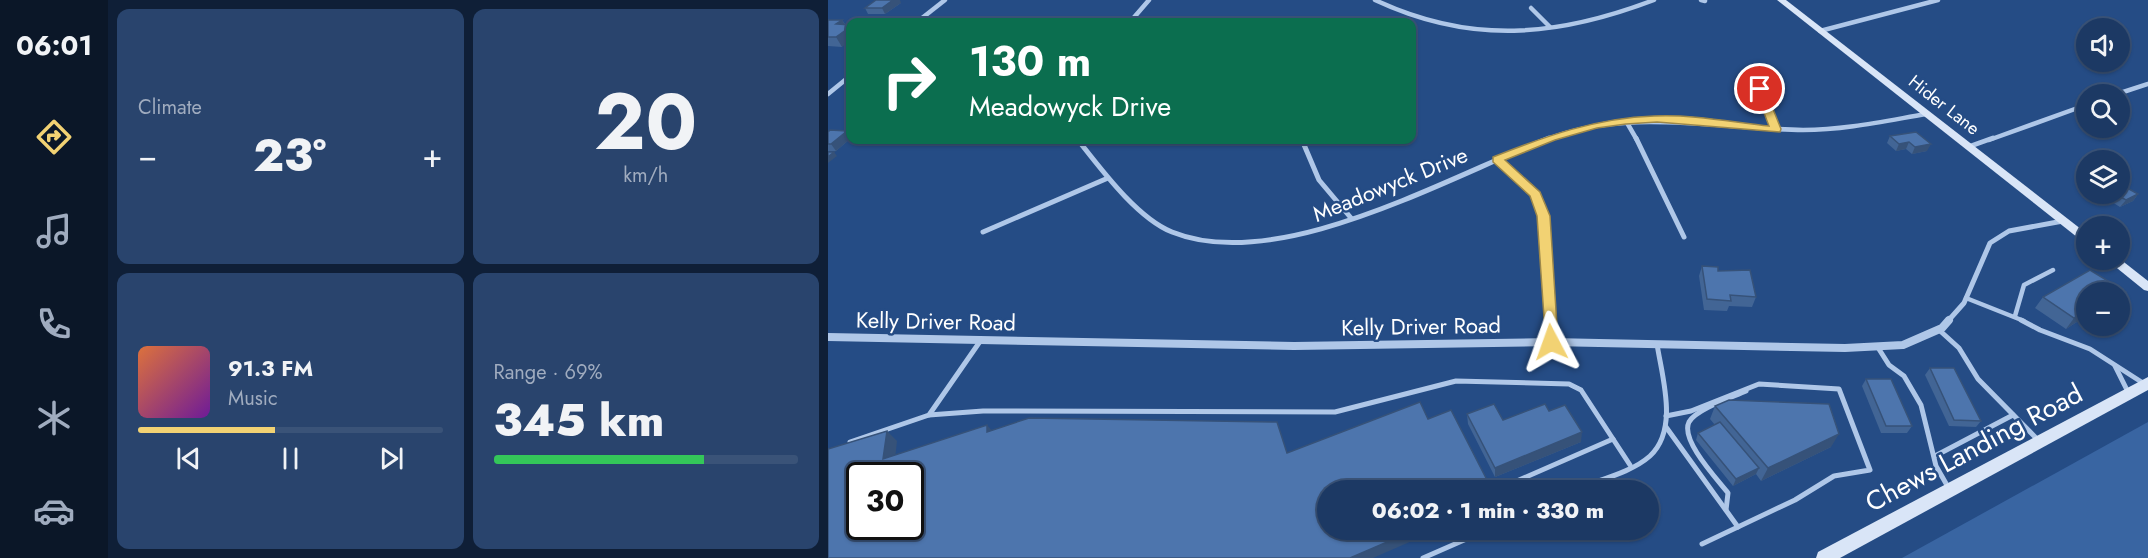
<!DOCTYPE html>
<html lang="en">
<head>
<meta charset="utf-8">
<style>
  body { margin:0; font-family:Jost,sans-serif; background:#29446d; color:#f1f3f6; height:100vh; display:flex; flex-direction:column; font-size:22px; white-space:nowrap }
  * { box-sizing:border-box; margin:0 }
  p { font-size:20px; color:#a0acbf }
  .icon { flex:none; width:33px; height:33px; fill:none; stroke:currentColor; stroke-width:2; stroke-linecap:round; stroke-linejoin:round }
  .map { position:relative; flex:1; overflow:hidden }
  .drawer { display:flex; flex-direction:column; gap:9px; padding:9px; background:#0f1f37; width:720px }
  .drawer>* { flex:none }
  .guide { position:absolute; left:18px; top:18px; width:570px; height:126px; border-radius:12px; box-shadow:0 2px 4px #0004,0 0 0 2px #3a5378; background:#0b6e4f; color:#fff; overflow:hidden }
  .tools { position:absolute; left:1248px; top:18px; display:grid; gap:12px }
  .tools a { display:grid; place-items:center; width:54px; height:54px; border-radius:50%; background:#1c3964; box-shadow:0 2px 4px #0004,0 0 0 2px #3a5378; font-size:30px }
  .speed { position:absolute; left:18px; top:462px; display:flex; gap:12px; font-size:30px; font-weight:700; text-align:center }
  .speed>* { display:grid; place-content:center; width:78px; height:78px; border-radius:50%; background:#1c3964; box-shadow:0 2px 4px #0004,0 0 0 2px #3a5378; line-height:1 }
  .speed .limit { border:3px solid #111; border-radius:9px; background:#fff; color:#111 }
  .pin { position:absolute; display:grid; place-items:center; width:51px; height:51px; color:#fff; margin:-26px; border:3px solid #fff; border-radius:50%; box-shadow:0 2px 6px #0007 }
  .me { position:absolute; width:66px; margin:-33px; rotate:356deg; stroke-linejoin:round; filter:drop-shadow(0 0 4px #0008) }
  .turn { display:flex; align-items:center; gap:21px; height:126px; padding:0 24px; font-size:27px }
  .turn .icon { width:78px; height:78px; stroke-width:2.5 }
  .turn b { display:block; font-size:42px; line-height:51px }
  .big { font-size:45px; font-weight:800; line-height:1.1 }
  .drawer .card { flex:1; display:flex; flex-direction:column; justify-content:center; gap:9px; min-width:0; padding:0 21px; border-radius:12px; background:#29446d }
  .drawer .dial { align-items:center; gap:0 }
  .dial b { font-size:78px; line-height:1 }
  .song { display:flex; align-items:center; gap:18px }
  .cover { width:72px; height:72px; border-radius:9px; background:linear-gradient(135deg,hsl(20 70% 55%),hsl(280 70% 35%)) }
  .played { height:6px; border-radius:3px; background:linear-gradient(90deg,#f2d273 45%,#3a5378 45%) }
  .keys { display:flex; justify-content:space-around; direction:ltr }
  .heat { display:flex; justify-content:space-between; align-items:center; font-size:33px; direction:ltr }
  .charge { height:9px; border-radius:4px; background:linear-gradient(90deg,#34c759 69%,#3a5378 0) }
  .drawer .tiles { flex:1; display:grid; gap:9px; grid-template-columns:repeat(2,1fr) }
  .trip { position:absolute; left:489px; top:480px; width:342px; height:60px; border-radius:30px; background:#1c3964; box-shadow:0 2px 4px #0004,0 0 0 2px #3a5378; font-weight:800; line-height:60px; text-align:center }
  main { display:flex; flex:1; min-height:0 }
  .dock { display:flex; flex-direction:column; width:108px; justify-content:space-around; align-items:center; background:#0b1728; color:#a0acbf }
  .dock .icon { width:42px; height:42px }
  .dock .selected { color:#f2d273 }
  .dock b { font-size:27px; color:#f1f3f6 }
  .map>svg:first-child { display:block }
  .green { fill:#3965a2 }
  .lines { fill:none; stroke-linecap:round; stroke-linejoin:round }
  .lane-far1 { stroke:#afc7e8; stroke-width:4.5 }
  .lane { stroke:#afc7e8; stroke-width:5 }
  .street-far2 { stroke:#afc7e8; stroke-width:4.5 }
  .street-far1 { stroke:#afc7e8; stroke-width:5 }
  .street { stroke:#afc7e8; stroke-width:8 }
  .secondary { fill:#d9e5f7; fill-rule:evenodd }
  .wall { fill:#426595 }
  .shaded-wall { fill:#365279 }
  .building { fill:#4d75ad; stroke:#365279; stroke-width:1.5; fill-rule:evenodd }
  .route { fill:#f2d273; stroke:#9d884b; stroke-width:1.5 }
  .labels { text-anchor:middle; stroke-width:5; stroke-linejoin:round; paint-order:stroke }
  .far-street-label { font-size:18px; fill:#fff; stroke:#254c85 }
  .street-label { font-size:22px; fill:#fff; stroke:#254c85 }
  .near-street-label { font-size:27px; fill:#fff; stroke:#254c85 }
</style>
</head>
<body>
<main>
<nav class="dock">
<b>06:01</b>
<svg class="icon selected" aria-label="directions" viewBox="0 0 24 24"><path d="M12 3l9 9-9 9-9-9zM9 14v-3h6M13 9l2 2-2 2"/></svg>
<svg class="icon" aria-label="music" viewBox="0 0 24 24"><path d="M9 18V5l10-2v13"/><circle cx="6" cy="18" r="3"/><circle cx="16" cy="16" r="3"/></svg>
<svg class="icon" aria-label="phone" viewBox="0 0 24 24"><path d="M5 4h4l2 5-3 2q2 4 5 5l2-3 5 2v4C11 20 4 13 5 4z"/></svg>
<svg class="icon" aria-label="climate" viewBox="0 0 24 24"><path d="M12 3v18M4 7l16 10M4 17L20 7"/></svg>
<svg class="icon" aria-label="car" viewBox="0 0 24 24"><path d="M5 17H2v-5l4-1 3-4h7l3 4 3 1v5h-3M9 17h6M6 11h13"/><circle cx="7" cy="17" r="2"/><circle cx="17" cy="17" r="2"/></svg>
</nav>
<section class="drawer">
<div class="tiles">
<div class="card"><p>Climate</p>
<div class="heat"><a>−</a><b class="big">23°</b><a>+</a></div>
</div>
<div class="card dial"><b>20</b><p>km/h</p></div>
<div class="card">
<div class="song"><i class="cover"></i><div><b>91.3 FM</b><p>Music</p></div></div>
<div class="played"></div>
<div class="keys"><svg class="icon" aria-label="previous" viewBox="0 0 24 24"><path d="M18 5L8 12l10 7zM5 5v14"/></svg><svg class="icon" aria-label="pause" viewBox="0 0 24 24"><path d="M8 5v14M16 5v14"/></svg><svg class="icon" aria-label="next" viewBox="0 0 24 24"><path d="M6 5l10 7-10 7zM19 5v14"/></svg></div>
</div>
<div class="card"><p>Range · 69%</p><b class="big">345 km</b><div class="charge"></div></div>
</div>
</section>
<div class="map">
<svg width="1320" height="558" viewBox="0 0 1320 558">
  <rect width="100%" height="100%" fill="#254c85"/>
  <polygon class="green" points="1320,422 1320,558 1074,558"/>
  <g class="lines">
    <g class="lane-far1">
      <polyline points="1138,298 1196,321"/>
      <polyline points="1187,316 1196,285 1225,270"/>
    </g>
    <g class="lane">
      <polyline points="1193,320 1212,330 1262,349 1315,383"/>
      <polyline points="1110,329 1131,348 1150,379 1210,440"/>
      <polyline points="1049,346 1061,365 1076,376 1093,405 1108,466 1120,487"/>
      <polyline points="1287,366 1301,394"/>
      <polyline points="101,415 155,411 507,412 628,381 741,384 753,390 802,465"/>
      <polyline points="838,416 863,411 931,384 1011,389 1042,470 1006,476 967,500 874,544"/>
      <polyline points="838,427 910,527"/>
      <polyline points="22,442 101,415 153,340"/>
      <polyline points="1107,456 1185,415"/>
      <polyline points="682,484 785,439"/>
      <path d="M 746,490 C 770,480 803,473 822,456 C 851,429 834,377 829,344"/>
      <path d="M 898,510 L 900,493 C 889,479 852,440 861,422 C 868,409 905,397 918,391"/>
      <polyline points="595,558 659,530"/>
    </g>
    <g class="street-far2">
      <path d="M 547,0 C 643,45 729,37 826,0"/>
      <polyline points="873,0 877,1"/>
      <polyline points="703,8 722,27"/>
      <polyline points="89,22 117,0"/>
      <polyline points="302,22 321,0"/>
      <polyline points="992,31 1110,0"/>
      <polyline points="935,70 933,92 948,129"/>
      <polyline points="0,94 22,76"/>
      <polyline points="1289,94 1320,84"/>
      <polyline points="798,121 809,140"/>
      <path d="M 717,140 C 801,107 888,129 975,130 C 1017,130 1057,121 1098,114"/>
      <polyline points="1161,140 1258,105"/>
    </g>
    <g class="street-far1">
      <polyline points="808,138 856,237"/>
      <path d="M 250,140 C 273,169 309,218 344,232 C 450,275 620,177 721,138"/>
      <polyline points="474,140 491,180 523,218"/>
      <polyline points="1140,147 1165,138"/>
      <polyline points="670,159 708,195 715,216 722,321"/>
      <polyline points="155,232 280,178"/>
      <polyline points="1120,321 1136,303 1162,243 1181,231 1235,221"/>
    </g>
    <g class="street">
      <polyline points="722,320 723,342"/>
      <polyline points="0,337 466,346 723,342 1017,348 1075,345 1114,328 1121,320"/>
    </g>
    <g class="secondary">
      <polygon points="949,0 958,0 1258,233 1258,242 1254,241"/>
      <polygon points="1292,259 1320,281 1320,291 1316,290 1279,260"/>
      <polygon points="1320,377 1320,390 1012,558 988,558 990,552"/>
    </g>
  </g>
  <g class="wall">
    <polygon points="73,3 57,14 40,14 37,8"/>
    <polygon points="0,20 14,20 17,24 14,47 0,46"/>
    <polygon points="19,131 22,136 22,139 8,151 0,151 0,132"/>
    <polygon points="1088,132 1099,151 1084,154 1078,149 1068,151 1059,143 1062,136"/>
    <polygon points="1258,169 1258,186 1248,179 1253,172"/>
    <polygon points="1271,194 1310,194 1305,201 1292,207"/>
    <polygon points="874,266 890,271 928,297 924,307 901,306 899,311 876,310 871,276"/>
    <polygon points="1262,270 1298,292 1292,300 1292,292 1258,292 1258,320 1255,318 1238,329 1207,308 1215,297"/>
    <polygon points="1102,368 1153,421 1148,427 1121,426 1097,375"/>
    <polygon points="1038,379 1084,426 1079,433 1053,433 1034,386"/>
    <polygon points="887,406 1003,447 933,481 928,474 905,486 868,440 870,433 887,425 882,419"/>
    <polygon points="721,411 753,442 667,477 640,424 639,414 675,420"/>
  </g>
  <g class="shaded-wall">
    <polygon points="65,0 72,0 73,3 57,14 54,8"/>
    <polygon points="14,20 20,29 22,27 22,41 14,47 8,37 8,24"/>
    <polygon points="19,131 22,136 22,139 8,151 3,144"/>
    <polygon points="1081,142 1078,149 1068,151 1071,144"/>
    <polygon points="1103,144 1099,151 1084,154 1087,147"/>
    <polygon points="6,152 9,156 0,163 0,157"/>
    <polygon points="1310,194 1305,201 1292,207 1298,200"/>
    <polygon points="1258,311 1258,314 1255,318 1238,329 1246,318"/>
    <polygon points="159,425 168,435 159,432"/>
    <polygon points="59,431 69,441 66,469 55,459"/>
    <polygon points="754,432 753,442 667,477 667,468"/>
    <polygon points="1011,434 1003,447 933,481 940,468"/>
    <polygon points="931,468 928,474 905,486 908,479"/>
    <polygon points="660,482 660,490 645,490 645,488"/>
    <polygon points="587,530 609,530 545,558 522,558"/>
  </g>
  <g class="building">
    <polygon points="48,0 65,0 54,8 37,8"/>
    <polygon points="0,20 14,20 8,24 22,25 22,27 8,37 0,37"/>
    <polygon points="2,130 19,131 3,144 0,144 0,132"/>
    <polygon points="1088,132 1103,144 1087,147 1081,142 1071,144 1062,136"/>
    <polygon points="0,152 6,152 0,157"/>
    <polygon points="1258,169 1258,175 1253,172"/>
    <polygon points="1292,184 1310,194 1298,200 1287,194 1292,194"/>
    <polygon points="874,266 890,267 890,271 922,270 928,297 902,295 903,301 879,299"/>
    <polygon points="1262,270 1298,292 1292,296 1292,292 1258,292 1258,311 1246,318 1215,297"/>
    <polygon points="1102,368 1126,368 1153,421 1126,420"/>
    <polygon points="1038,379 1063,379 1084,426 1058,426"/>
    <polygon points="901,400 1001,404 1011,434 940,468 887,406"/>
    <path d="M 592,402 L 600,419 L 623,410 L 660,482 L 645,488 L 646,490 L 500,490 L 500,530 L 587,530 L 522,558 L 0,558 L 0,449 L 59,431 L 55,459 L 159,425 L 159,432 L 201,418 L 449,422 L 459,453 ZM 32,476 L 82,476 L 82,526 L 32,526 Z"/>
    <polygon points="666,404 675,420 717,404 721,411 737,405 754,432 667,468 639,414"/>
    <polygon points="892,422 931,468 908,479 870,433"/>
  </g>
  <path class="route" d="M 932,86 L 937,89 L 953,129 L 952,132 L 829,122 L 798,124 L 769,128 L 727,140 L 677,160 L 712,192 L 722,216 L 730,342 L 723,348 L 718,346 L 709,216 L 702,196 L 665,162 L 665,157 C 718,136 768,118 826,116 C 863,114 904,122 941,126 L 927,89 Z"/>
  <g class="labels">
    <g class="far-street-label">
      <text transform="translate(1116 105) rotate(38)" y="6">Hider Lane</text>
    </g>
    <g class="street-label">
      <text transform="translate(562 184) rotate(-22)" y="8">Meadowyck Drive</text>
      <text transform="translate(108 321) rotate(1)" y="8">Kelly Driver Road</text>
      <text transform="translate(593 326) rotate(-1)" y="8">Kelly Driver Road</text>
    </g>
    <g class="near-street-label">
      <text transform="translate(1146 448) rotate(-28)" y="9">Chews Landing Road</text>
    </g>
  </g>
</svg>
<div class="tools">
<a><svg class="icon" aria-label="sound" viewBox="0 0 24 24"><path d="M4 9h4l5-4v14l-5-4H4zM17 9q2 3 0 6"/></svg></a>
<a><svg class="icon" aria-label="search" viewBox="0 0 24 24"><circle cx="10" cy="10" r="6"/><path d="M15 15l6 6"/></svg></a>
<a><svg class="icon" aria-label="layers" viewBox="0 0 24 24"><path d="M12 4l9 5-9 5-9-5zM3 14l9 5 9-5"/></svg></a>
<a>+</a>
<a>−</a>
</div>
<div class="speed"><div class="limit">30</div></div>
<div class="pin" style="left:932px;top:89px;background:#d93025"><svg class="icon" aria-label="arrive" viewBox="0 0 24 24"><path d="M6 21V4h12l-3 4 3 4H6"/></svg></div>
<svg class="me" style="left:723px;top:342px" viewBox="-20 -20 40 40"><path d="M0-17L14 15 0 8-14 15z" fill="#f2d273" stroke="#fff" stroke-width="4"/></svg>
<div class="trip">06:02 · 1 min · 330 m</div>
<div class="guide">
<div class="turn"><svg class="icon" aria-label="right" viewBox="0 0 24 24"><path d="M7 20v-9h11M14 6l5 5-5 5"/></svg><div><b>130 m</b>Meadowyck Drive</div></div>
</div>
</div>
</main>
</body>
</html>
